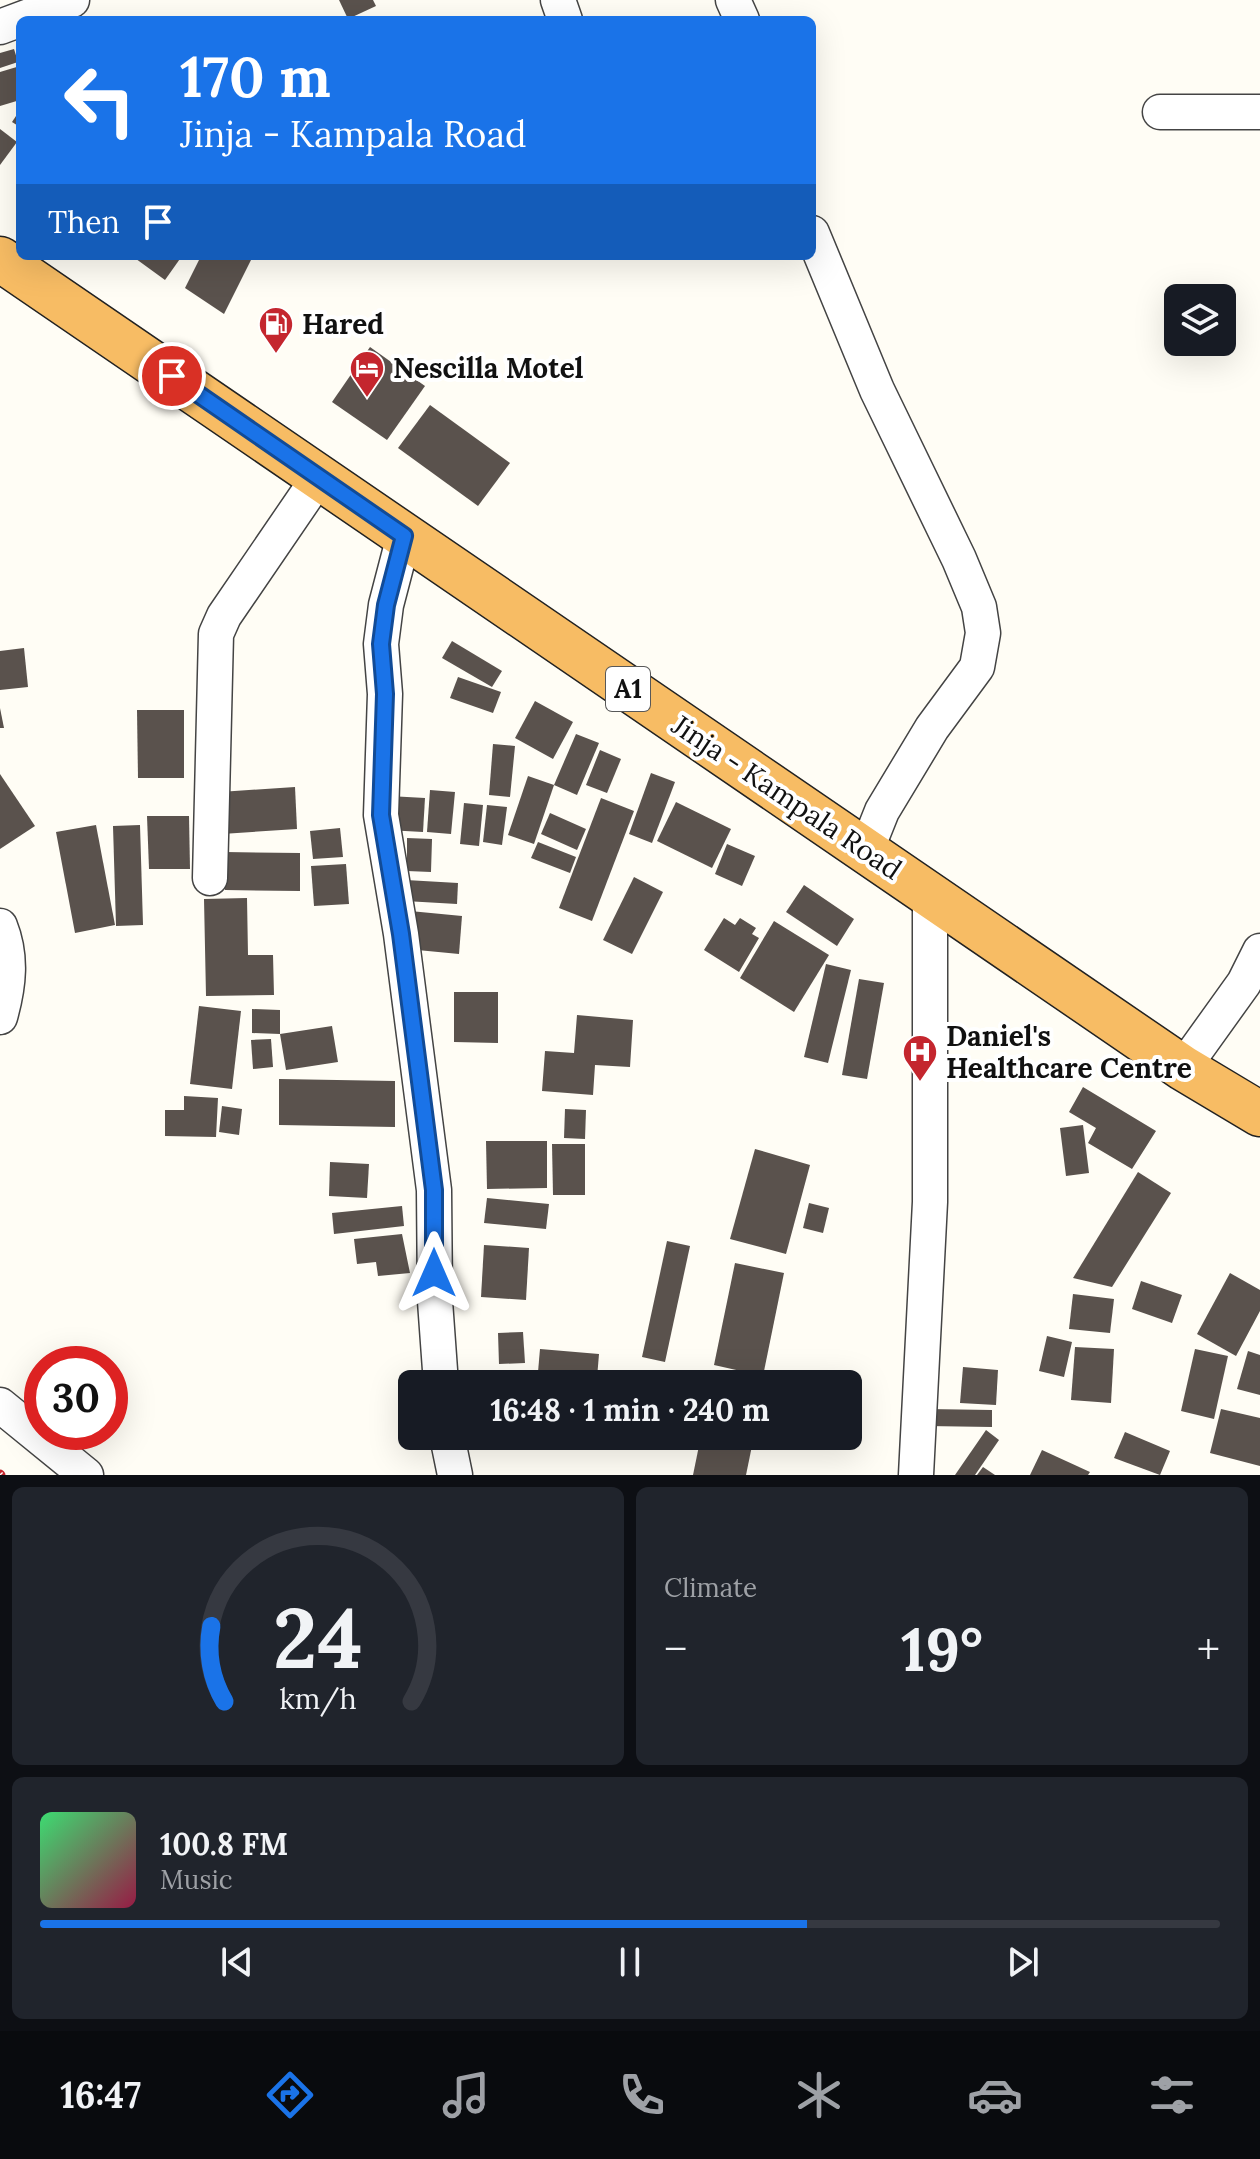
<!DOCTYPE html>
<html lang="en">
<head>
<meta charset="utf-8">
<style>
  body { margin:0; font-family:Lora,serif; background:#20242c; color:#f1f3f6; height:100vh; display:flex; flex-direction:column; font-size:30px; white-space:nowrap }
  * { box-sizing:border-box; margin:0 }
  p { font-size:26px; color:#9ea1a6 }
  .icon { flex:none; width:44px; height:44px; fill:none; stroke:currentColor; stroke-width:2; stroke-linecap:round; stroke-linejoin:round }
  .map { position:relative; height:1475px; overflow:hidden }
  .sheet { display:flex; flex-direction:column; gap:12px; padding:12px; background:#0d0f14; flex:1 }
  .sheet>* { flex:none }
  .hud { position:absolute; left:16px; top:16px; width:800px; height:244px; border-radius:12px; box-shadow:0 8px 32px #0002; background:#1a73e8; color:#fff; overflow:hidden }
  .buttons { position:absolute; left:1164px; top:284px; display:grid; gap:16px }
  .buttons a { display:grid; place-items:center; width:72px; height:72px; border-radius:12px; background:#171b24; box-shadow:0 8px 32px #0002; font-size:40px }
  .speed { position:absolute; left:24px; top:1346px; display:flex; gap:16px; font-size:40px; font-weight:700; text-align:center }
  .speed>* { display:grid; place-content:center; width:104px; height:104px; border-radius:50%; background:#171b24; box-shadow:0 8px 32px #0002; line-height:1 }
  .speed .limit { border:12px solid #d22; background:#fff; color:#111 }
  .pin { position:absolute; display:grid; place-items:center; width:68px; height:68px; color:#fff; margin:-34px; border:4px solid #fff; border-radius:50%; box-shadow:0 2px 8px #0007 }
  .me { position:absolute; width:88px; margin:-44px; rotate:0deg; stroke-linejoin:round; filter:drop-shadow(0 0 6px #0008) }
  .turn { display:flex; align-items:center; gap:28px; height:168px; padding:0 32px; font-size:36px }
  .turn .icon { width:104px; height:104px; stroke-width:2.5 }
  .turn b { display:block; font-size:56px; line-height:68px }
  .then { display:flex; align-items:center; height:76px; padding:0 32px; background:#0003; gap:16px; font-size:30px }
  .big { font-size:60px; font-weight:800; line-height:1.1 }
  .sheet .widget { flex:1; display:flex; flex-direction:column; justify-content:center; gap:12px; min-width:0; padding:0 28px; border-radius:12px; background:#20242c }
  .sheet .dial { align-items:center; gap:0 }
  .dial svg { height:208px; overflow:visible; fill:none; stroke:#363941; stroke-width:7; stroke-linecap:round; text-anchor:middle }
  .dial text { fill:#f1f3f6; stroke:none }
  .song { display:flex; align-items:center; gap:24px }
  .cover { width:96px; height:96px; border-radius:12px; background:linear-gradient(135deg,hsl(140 70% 55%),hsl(340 70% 35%)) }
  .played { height:8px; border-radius:4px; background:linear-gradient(90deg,#1a73e8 65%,#363941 65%) }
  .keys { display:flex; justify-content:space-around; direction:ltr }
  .heat { display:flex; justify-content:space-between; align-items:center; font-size:44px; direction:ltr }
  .sheet .tiles { flex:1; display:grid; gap:12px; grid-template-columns:1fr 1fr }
  .widget:last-child { grid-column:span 2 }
  .trip { position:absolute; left:398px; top:1370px; width:464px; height:80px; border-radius:12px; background:#171b24; box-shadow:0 8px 32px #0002; font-weight:800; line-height:80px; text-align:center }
  .tabs { display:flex; height:128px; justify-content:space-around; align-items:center; background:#090b0e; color:#9ea1a6 }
  .tabs .icon { width:56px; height:56px }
  .tabs .current { color:#1a73e8 }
  .tabs b { font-size:36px; color:#f1f3f6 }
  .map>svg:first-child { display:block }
  .building { fill:#5a524d }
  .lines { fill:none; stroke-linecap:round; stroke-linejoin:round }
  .minor-casing { stroke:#444; stroke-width:37 }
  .trunk-casing { stroke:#222; stroke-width:47 }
  .minor { stroke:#fff; stroke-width:34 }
  .trunk { stroke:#f7bc64; stroke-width:44 }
  .rail-casing { stroke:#c4262e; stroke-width:9 }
  .rail { stroke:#fff; stroke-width:6; stroke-dasharray:18; stroke-linecap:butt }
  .route-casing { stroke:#114b97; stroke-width:20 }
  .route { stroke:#1a73e8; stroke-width:14 }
  .labels { text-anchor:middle; stroke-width:8; stroke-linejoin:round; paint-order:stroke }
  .shield { fill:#fff; stroke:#585858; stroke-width:2 }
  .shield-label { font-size:26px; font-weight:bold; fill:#111 }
  .poi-label { font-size:28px; font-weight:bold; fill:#111; stroke:#fff; text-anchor:start }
  .street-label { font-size:28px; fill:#111; stroke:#fff }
</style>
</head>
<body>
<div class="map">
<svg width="1260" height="1475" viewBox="0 0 1260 1475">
  <rect width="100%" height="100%" fill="#fffdf5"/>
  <g class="building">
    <polygon points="339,0 373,0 376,6 348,19"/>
    <polygon points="14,49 18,62 0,68 0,53"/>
    <polygon points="20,66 20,100 0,106 0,72"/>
    <polygon points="20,110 20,127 12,122"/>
    <polygon points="0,129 17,142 0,165"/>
    <polygon points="132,256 182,256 165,280"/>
    <polygon points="201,256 252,258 224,314 185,288"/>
    <polygon points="370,347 425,386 387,440 332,402"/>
    <polygon points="430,405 510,463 478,506 398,448"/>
    <polygon points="452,641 502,671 492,687 442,658"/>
    <polygon points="24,648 28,687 0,690 0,651"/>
    <polygon points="458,677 501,692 493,713 450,698"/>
    <polygon points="535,701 573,722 553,759 515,738"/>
    <polygon points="0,708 4,728 0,728"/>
    <polygon points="137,710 184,710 184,778 138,778"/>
    <polygon points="576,734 599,743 577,795 554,785"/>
    <polygon points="493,744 515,746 510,797 489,795"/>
    <polygon points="600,750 621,759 607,793 586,785"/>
    <polygon points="651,773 675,782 652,843 629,834"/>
    <polygon points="0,774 35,826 0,849"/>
    <polygon points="528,776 554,785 534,844 508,835"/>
    <polygon points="295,787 297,829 222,834 220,792"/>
    <polygon points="430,790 455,792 451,834 427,832"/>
    <polygon points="389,796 425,798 423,832 387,830"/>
    <polygon points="601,798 634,811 592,921 559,908"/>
    <polygon points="676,802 731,829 712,868 657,841"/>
    <polygon points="464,803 483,805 479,846 460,844"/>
    <polygon points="487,805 507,807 502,845 483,842"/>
    <polygon points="550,813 586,829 577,850 541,834"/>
    <polygon points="147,816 189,816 190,869 149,869"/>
    <polygon points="96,825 115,925 75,933 56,832"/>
    <polygon points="140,825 143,925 116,926 113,826"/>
    <polygon points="340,828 343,857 313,859 310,831"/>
    <polygon points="407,838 432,839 431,872 407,871"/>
    <polygon points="538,842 576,857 570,873 531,858"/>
    <polygon points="727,844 755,856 742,886 715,874"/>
    <polygon points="225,852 300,853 300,891 225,890"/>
    <polygon points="346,864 349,904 314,906 311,866"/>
    <polygon points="634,877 663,892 632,954 603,940"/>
    <polygon points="406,880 458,883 457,904 405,901"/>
    <polygon points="804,885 854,919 837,946 786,912"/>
    <polygon points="247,898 248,955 273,955 274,995 206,996 204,899"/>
    <polygon points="410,911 462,916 459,954 407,949"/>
    <polygon points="724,918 735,925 740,918 756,928 752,934 759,938 739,972 704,950"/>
    <polygon points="774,921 829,955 794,1012 740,978"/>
    <polygon points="826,964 851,970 828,1063 804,1057"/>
    <polygon points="859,979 884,983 867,1079 842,1075"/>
    <polygon points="454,992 498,992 498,1043 454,1042"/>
    <polygon points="199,1006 241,1011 232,1089 190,1084"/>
    <polygon points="252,1009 280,1010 280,1034 332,1026 338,1062 286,1070 280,1034 252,1033"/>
    <polygon points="577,1015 633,1020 630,1067 595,1065 593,1095 542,1091 545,1051 574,1053"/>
    <polygon points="271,1039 273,1067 253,1069 251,1040"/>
    <polygon points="279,1079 395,1081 395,1127 279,1125"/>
    <polygon points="1083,1087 1156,1131 1132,1169 1088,1143 1096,1128 1069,1112"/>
    <polygon points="184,1096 218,1098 216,1137 165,1136 165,1110 184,1110"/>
    <polygon points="222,1106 242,1109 239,1135 219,1132"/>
    <polygon points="565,1109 586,1110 585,1139 564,1138"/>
    <polygon points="1083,1125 1089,1173 1066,1176 1060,1128"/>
    <polygon points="486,1141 547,1141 547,1188 487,1189"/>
    <polygon points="552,1144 585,1144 585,1195 553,1195"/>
    <polygon points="755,1149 810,1165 786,1254 730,1239"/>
    <polygon points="330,1162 369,1164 367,1198 329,1196"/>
    <polygon points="1138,1172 1171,1193 1112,1287 1073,1278"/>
    <polygon points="487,1198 549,1204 546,1229 484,1223"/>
    <polygon points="809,1203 829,1208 823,1233 803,1228"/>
    <polygon points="402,1206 404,1226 334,1234 332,1213"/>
    <polygon points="402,1234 410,1273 378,1276 376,1262 357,1264 354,1239"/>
    <polygon points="667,1241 690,1246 665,1362 642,1357"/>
    <polygon points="484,1245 529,1248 526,1300 481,1297"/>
    <polygon points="735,1263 784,1273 763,1376 714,1365"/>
    <polygon points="1230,1273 1260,1290 1260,1311 1236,1356 1197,1334"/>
    <polygon points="1141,1281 1182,1295 1172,1323 1132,1309"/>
    <polygon points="1073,1294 1114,1299 1110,1333 1069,1329"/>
    <polygon points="523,1332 525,1363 499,1364 498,1333"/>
    <polygon points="1047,1336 1072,1342 1064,1377 1039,1371"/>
    <polygon points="1075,1347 1114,1349 1111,1403 1071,1400"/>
    <polygon points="540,1349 599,1354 597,1378 538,1372"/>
    <polygon points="1195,1349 1228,1356 1214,1419 1181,1411"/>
    <polygon points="1248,1351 1260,1355 1260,1395 1237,1389"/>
    <polygon points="963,1367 998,1370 996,1405 960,1403"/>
    <polygon points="927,1409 992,1410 992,1427 927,1426"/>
    <polygon points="1221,1409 1260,1418 1260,1466 1210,1453"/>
    <polygon points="986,1430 999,1440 975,1475 955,1475"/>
    <polygon points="1125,1432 1170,1451 1160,1475 1114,1458"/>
    <polygon points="701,1436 754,1436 746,1475 693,1475"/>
    <polygon points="1042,1450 1090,1472 1088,1475 1030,1475"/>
    <polygon points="983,1467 995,1475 977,1475"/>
  </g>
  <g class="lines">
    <g class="minor-casing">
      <g id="minor">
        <polyline points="558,0 565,20"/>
        <polyline points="733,0 742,20"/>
        <polyline points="0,27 72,0"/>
        <polyline points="1160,112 1260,112"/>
        <polyline points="812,233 877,390 959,559 979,607 983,633 977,667 932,728 882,811 866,851"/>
        <polyline points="404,536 386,605 381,644 385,694 381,815 401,934 434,1190 435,1301 441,1384"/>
        <polyline points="210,878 216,634 224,616 319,477"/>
        <path d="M 0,926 C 12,956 9,985 0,1017"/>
        <polyline points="1183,1068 1244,983 1260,951"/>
        <polyline points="0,1405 86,1475"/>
        <polyline points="447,1436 455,1475"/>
        <polyline points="916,1475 930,1202 930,896"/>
      </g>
    </g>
    <g class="trunk-casing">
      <polyline id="trunk" points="0,259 1183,1068 1260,1114"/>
    </g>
    <use href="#minor" class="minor"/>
    <use href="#trunk" class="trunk"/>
    <g class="rail-casing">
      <polyline id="rail" points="0,1474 1,1475"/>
    </g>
    <use href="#rail" class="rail"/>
  </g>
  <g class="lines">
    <g class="route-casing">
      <polyline id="route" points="172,376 404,536 386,605 381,644 385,694 381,815 401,934 434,1190 434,1273"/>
    </g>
    <use href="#route" class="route"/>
  </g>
  <defs>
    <g id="fuel-pin" transform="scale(1.8)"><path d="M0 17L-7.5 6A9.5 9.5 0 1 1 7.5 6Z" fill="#c4262e" stroke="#fff"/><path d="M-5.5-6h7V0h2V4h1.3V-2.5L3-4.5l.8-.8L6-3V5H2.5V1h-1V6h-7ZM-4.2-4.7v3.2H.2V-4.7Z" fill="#fff"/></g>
    <g id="hotel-pin" transform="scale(1.8)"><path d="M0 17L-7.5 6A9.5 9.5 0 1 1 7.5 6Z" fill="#c4262e" stroke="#fff"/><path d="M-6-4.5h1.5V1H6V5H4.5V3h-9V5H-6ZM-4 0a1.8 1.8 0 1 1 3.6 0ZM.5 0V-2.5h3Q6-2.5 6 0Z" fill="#fff"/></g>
    <g id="hospital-pin" transform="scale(1.8)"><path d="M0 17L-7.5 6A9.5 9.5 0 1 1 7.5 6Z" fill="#c4262e" stroke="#fff"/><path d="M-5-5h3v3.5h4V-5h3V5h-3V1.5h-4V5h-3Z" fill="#fff"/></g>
  </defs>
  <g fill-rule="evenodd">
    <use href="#fuel-pin" x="276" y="324"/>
    <use href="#hotel-pin" x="367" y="368"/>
    <use href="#hospital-pin" x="920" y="1052"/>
  </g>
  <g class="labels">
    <rect class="shield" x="606" y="667" width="44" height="44" rx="6"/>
    <g class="shield-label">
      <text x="628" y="698">A1</text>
    </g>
    <g class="poi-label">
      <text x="302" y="334">Hared</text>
      <text x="393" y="378">Nescilla Motel</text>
      <text x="946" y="1046">Daniel's<tspan x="946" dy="32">Healthcare Centre</tspan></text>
    </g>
    <g class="street-label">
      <text transform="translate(787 797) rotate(34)" y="10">Jinja - Kampala Road</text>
    </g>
  </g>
</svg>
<div class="buttons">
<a><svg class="icon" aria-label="layers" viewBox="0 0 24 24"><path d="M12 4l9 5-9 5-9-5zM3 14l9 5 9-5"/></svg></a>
</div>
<div class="speed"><div class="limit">30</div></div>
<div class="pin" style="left:172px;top:376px;background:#d93025"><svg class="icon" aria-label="arrive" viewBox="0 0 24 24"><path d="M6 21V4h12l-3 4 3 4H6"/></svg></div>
<svg class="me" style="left:434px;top:1273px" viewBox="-20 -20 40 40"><path d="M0-17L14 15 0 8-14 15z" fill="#1a73e8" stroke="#fff" stroke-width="4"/></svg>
<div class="trip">16:48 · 1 min · 240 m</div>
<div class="hud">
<div class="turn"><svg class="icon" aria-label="left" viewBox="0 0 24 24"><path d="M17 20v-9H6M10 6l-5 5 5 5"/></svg><div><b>170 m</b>Jinja - Kampala Road</div></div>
<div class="then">Then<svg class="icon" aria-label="arrive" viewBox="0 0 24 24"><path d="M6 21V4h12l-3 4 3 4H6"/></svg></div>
</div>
</div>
<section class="sheet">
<div class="tiles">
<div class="widget dial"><svg viewBox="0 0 100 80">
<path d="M14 69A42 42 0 1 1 86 69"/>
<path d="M14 69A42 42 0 0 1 9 40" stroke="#1a73e8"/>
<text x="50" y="56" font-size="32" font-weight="700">24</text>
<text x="50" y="72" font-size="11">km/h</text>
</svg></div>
<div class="widget"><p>Climate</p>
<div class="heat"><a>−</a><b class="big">19°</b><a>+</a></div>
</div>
<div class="widget">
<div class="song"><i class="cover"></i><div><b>100.8 FM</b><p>Music</p></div></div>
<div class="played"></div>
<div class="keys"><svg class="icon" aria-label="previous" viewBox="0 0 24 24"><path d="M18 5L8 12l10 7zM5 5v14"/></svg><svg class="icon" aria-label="pause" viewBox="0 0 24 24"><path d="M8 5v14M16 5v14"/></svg><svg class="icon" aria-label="next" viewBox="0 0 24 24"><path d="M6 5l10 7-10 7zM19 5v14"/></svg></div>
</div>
</div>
</section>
<nav class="tabs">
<b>16:47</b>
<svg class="icon current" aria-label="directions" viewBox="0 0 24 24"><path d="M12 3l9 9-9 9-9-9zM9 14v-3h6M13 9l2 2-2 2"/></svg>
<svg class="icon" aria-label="music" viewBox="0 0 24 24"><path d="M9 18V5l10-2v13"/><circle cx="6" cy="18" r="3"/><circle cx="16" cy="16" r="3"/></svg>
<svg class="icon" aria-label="phone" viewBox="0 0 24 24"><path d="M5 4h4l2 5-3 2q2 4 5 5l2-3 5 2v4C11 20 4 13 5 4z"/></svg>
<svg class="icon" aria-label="climate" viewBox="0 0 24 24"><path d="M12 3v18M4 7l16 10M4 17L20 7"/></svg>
<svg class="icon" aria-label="car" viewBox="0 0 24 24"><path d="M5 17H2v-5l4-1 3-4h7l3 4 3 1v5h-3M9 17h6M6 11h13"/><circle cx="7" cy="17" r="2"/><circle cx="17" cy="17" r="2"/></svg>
<svg class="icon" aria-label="filters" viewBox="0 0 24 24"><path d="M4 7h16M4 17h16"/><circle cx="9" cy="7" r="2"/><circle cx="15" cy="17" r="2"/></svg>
</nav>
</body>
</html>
